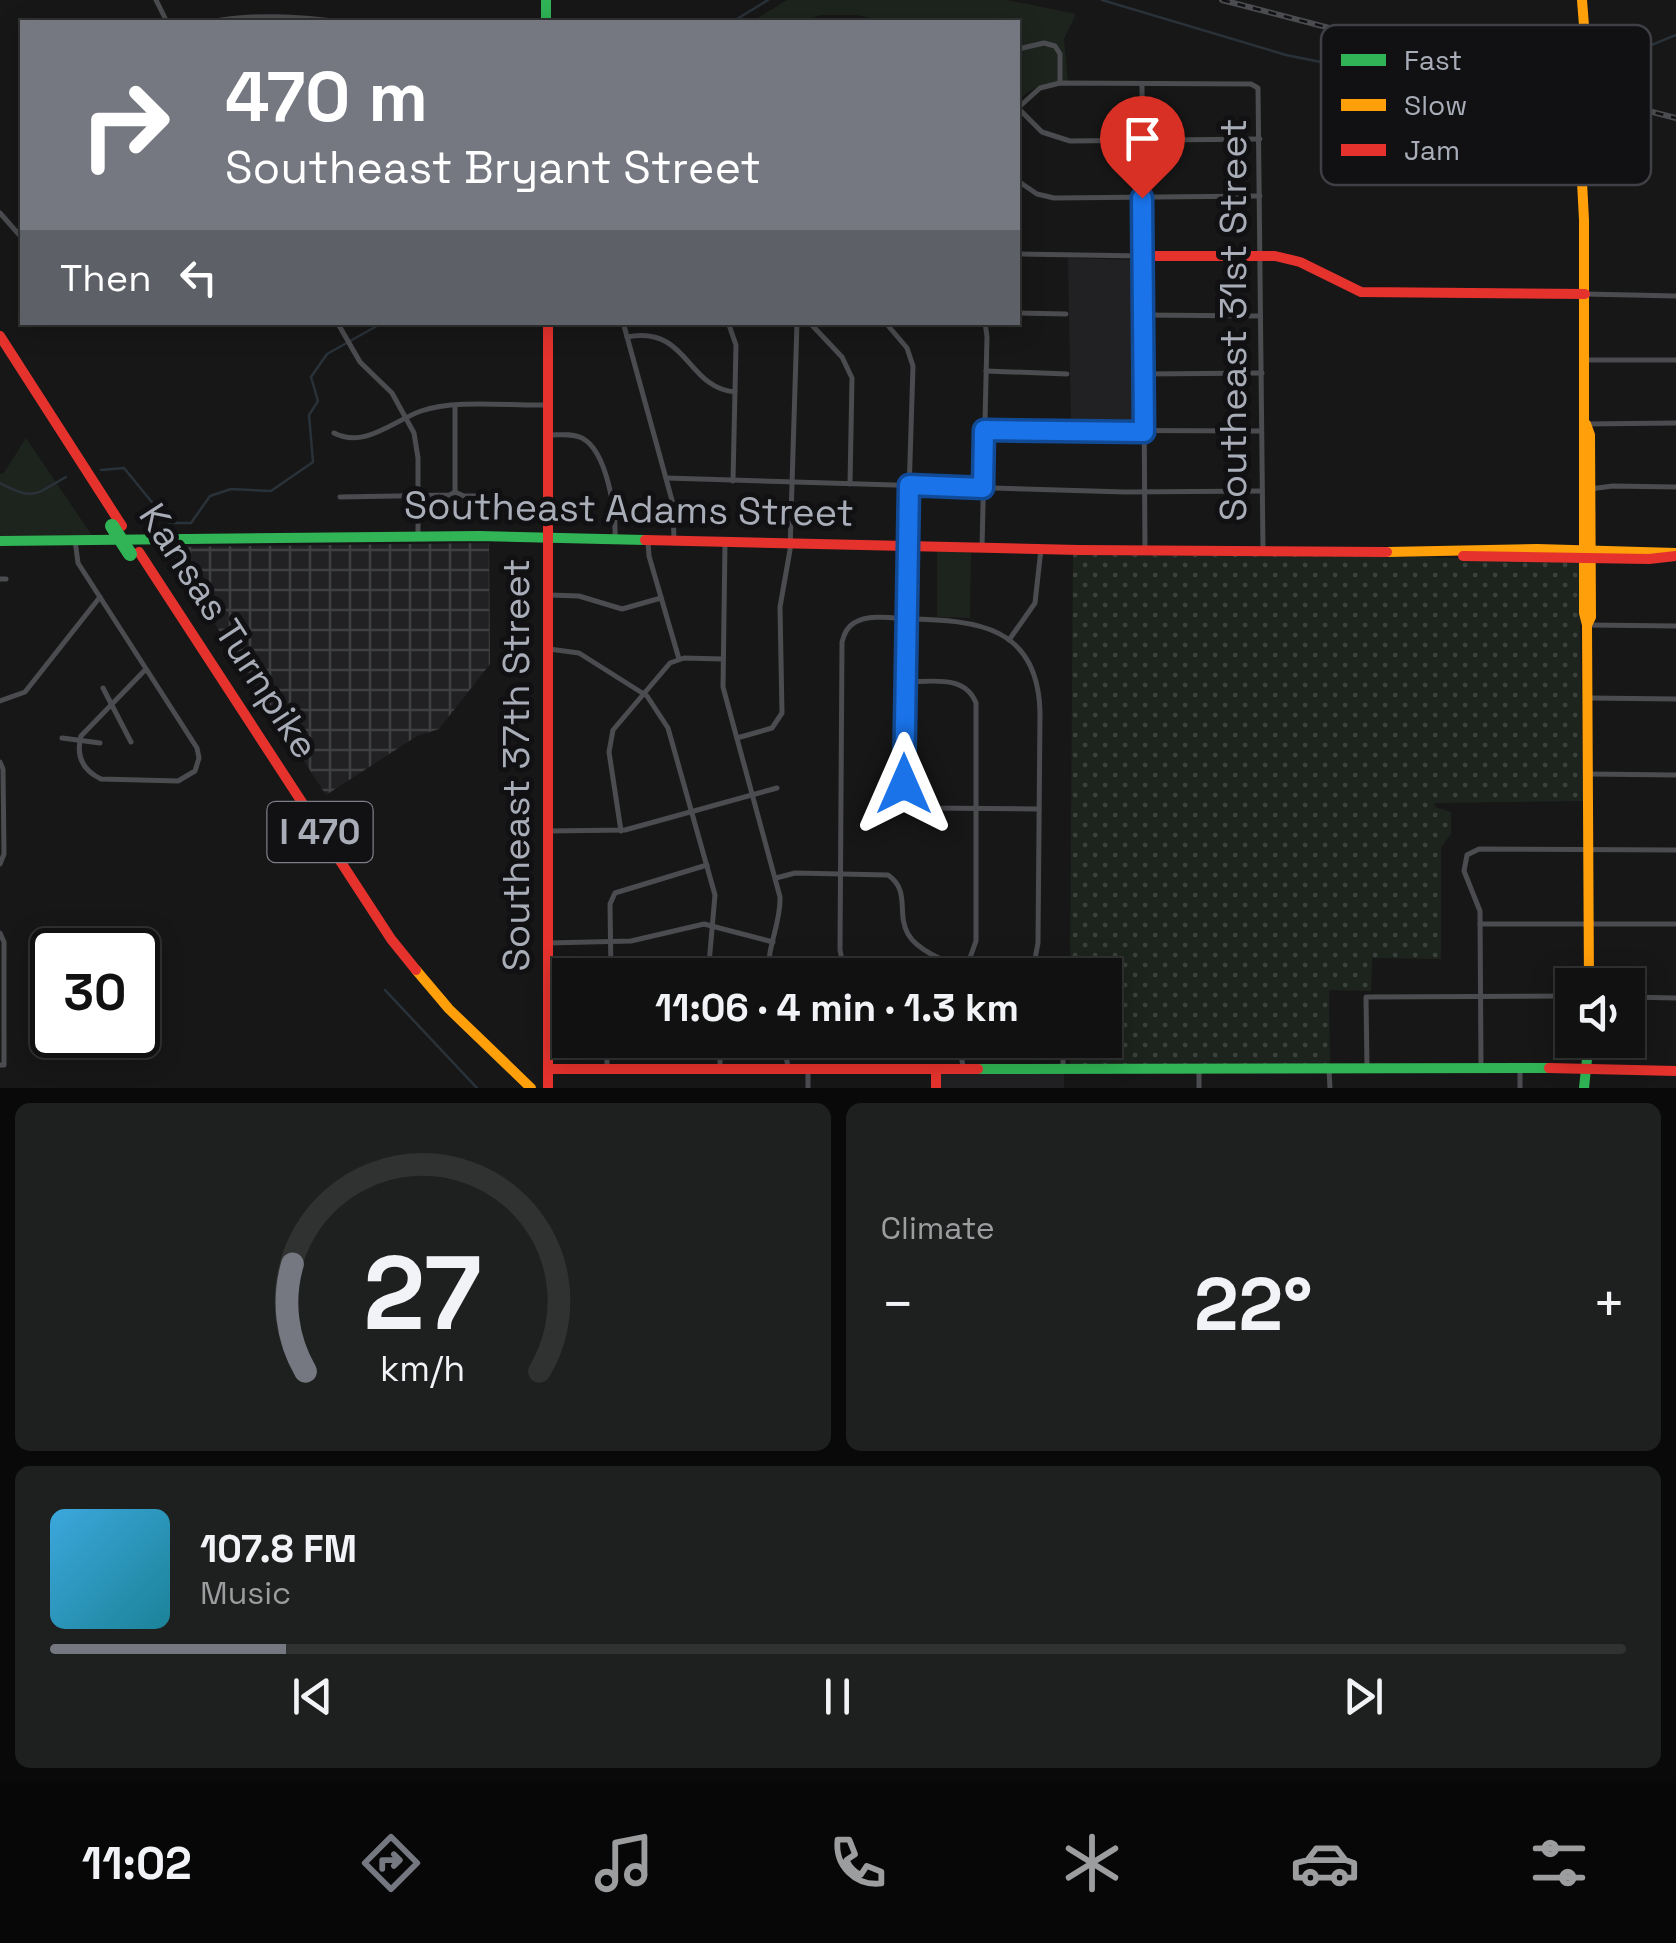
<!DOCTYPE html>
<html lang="en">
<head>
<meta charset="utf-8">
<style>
  body { margin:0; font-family:"Space Grotesk",sans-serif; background:#1e1f1f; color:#f1f3f6; height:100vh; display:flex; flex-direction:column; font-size:38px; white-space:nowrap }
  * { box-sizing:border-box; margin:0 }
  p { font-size:32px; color:#9c9d9f }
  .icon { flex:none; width:55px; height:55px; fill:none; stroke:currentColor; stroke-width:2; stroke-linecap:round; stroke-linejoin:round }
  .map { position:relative; height:1088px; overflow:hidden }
  .drawer { display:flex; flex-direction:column; gap:15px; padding:15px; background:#090909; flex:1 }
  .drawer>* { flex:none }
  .banner { position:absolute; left:20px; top:20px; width:1000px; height:305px; border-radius:0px; box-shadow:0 5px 25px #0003,0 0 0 2px #303131; background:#757880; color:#fff; overflow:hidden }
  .buttons { position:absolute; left:1555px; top:968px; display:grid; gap:20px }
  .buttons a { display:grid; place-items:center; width:90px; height:90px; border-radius:0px; background:#111; box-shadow:0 5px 25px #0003,0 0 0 2px #303131; font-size:50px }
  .speed { position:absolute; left:30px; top:928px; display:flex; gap:20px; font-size:50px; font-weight:700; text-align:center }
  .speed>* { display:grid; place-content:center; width:130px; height:130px; border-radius:50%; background:#111; box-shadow:0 5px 25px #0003,0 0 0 2px #303131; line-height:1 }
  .speed .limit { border:5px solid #111; border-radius:15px; background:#fff; color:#111 }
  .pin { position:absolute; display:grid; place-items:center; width:85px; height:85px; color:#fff; margin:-102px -42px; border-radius:50% 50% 50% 0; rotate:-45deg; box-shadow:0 0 10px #0007 }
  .pin .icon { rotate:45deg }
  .me { position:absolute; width:110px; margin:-55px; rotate:0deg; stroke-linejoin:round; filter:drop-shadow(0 0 8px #0008) }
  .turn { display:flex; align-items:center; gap:35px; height:210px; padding:0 40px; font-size:45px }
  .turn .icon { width:130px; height:130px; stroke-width:2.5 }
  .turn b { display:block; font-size:70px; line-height:85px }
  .then { display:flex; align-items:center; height:95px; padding:0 40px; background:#0003; gap:20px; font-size:38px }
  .big { font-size:75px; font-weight:700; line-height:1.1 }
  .drawer .tile { flex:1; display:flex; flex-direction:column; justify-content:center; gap:15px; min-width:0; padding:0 35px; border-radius:15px; background:#1e1f1f }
  .drawer .dial { align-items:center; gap:0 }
  .dial svg { height:260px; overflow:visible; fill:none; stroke:#303131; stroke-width:7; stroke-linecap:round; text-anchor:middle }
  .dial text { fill:#f1f3f6; stroke:none }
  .song { display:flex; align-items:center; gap:30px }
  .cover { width:120px; height:120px; border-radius:15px; background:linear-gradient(135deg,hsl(200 70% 55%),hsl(190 70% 35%)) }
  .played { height:10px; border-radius:5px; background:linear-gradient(90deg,#757880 15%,#303131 15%) }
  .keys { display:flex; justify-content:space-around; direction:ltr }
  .heat { display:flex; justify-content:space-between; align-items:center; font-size:55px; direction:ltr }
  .drawer .tiles { flex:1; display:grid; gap:15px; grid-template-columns:1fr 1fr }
  .tile:last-child { grid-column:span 2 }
  .trip { position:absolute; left:552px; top:958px; width:570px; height:100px; border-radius:0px; background:#111; box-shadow:0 5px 25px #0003,0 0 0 2px #303131; font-weight:700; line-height:100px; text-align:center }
  .menu { display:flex; height:160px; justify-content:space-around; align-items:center; background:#070707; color:#9c9d9f }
  .menu .icon { width:70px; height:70px }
  .menu .current { color:#757880 }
  .menu b { font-size:45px; color:#f1f3f6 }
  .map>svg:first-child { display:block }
  .built { fill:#212123 }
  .industrial { fill:url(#industrial-grid) }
  .grass { fill:url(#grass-dots) }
  .green { fill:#1d241e }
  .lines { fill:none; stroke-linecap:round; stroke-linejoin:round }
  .stream { stroke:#2a3239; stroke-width:2.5 }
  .street { stroke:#4b4c50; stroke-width:5 }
  .fast { stroke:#30b455; stroke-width:10 }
  .slow { stroke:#ff9f0a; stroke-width:10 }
  .jam { stroke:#e5322d; stroke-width:10 }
  .rail-casing { stroke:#4b4c4f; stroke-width:6 }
  .rail { stroke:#111113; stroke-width:2.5; stroke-dasharray:8; stroke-linecap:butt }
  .fast-bridge { stroke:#30b455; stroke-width:14 }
  .route-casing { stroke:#114b97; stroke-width:25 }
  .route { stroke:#1a73e8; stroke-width:18 }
  .labels { text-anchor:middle; stroke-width:10; stroke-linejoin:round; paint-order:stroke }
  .shield { fill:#111113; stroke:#7b7e86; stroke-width:2.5 }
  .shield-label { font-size:35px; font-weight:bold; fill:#a8adb8 }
  .street-label { font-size:38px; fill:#a8adb8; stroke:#111113 }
  .key { fill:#111113; stroke:#3e4045; stroke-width:2.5 }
  .key-label { font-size:28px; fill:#a8adb8 }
</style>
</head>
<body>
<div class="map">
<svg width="1676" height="1088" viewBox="0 0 1676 1088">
  <defs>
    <pattern id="industrial-grid" width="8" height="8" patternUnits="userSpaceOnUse" patternTransform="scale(2.5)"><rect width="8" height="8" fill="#212123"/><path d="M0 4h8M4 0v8" fill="none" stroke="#3e3f41"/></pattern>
    <pattern id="grass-dots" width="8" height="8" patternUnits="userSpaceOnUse" patternTransform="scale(2.5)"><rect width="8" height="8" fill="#1d241e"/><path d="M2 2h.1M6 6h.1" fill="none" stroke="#3b413d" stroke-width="1.8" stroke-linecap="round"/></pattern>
  </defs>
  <rect width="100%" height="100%" fill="#171717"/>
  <g class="built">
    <polygon points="1068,258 1140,260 1142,429 1071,429"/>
    <polygon points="943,1073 1064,1073 1064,1088 939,1088 939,1074"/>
  </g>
  <polygon class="industrial" points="489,543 490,664 439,729 417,736 326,795 178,567 171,547"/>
  <polygon class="grass" points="1073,555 1426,557 1579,563 1583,801 1435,803 1435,807 1451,812 1451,834 1441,847 1441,959 1372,958 1371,991 1329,990 1330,1067 1070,1067 1070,1040 1105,1040 1105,975 1070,975"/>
  <g class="green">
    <path d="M 787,0 L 1007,0 L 1076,14 L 1064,39 L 1068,81 C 1049,82 1030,87 1018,101 L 1018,22 L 890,22 L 857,15 L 821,15 L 800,22 L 751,22 Z"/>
    <polygon points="26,438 95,540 0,541 0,474 4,473"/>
    <polygon points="937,551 971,552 970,618 937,617"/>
  </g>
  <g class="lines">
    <g class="stream">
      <polyline points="1102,0 1286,55 1380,74 1519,119 1544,123 1562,117 1576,105"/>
      <polyline points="732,22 768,0"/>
      <polyline points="1582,100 1615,60 1676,35"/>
      <polyline points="101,470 124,468 169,523 191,523 210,496 231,489 271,491 313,462 309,415 318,401 311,377 327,354 384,322"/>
      <path d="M 0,483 C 34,501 34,495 66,477"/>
      <polyline points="385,990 477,1088"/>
    </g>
    <g class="street">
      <polyline points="156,0 167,22"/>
      <path d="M 211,22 C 253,13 300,17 343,22"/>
      <polyline points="1018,49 1044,43 1055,46 1060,54 1060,83"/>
      <polyline points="1142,85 1145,551"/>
      <polyline points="1018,108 1040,88 1060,83 1251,84 1258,88 1263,551"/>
      <polyline points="1018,108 1042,132 1070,141 1260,139"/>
      <polyline points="1018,181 1037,194 1054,198 1260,196"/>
      <polyline points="0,213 22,238"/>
      <polyline points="1018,254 1143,256"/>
      <polyline points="1585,294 1676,296"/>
      <polyline points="1018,313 1066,314"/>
      <polyline points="1143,315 1260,316"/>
      <polyline points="337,322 360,362 392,393 414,433 418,458 418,537"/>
      <polyline points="623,322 673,504 674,540"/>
      <polyline points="728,322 736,345 733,481"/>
      <polyline points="809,322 842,357 852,378 850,484"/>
      <polyline points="885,322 907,348 913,366 905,619 905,789 912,801 927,808 1039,809"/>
      <path d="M 627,337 C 688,325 686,388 735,392"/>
      <polyline points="1585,360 1676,360"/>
      <polyline points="986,371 1067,374"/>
      <polyline points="1145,374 1262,373"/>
      <polyline points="455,406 455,492"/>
      <polyline points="1585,424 1676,423"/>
      <polyline points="984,430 1261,431"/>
      <path d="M 334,433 C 364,449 393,421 421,411 C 455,399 509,406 546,405"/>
      <path d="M 549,435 C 560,435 572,433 582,438 C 607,451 616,512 615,537"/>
      <polyline points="666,478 1125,492 1262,491"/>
      <polyline points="1589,489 1613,486 1676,487"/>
      <polyline points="455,492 464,496 480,496"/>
      <polyline points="340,497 450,495 455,492"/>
      <path d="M 75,540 L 78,563 L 197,748 L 199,758 L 195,771 L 178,781 L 101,779 C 82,770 76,755 81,736 L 146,669"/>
      <polyline points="648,542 649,556 679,659"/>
      <path d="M 725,544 L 723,687 L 780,897 C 781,924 766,948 769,975"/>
      <polyline points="982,548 987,337 985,322"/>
      <polyline points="0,579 6,579"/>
      <polyline points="549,595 579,596 622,609 661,598"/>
      <polyline points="1589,625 1676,626"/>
      <polyline points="1009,640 1035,603 1041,549"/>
      <polyline points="549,649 579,653 647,696 668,728 715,895 708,975"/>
      <path d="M 905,682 C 931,682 965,674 976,703 L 976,941 L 966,969"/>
      <polyline points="103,688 131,742"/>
      <polyline points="1589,698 1676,699"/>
      <polyline points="0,701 25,692 100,597"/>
      <polyline points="62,738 100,743"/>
      <polyline points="737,738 772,728 782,713 780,607 790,550 797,322"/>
      <polyline points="0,762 3,769 4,854 0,864"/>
      <polyline points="1589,774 1676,775"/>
      <polyline points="548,831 625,830 777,788"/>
      <polyline points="621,831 609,752 613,730 670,663 684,658 722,659"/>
      <path d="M 776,878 L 795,873 L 888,875 C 911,891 896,913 908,934 C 920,955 958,965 979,975"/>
      <polyline points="1480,924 1676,924"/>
      <polyline points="0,933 4,942 4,1065 0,1065"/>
      <polyline points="548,943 631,941 704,924 773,942"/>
      <polyline points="611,975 610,904 615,893 707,865"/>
      <path d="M 845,975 L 840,950 L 842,642 C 844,634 847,627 854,623 C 868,614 893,618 908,619 C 977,620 1038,626 1040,712 L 1038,943 L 1032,975"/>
      <polyline points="1628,997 1676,998"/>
      <polyline points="607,1040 607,1067"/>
      <polyline points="783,1040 788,1067"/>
      <polyline points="958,1040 963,1066"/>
      <polyline points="1481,1066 1480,911 1464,871 1467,855 1479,849 1676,850"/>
      <polyline points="720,1067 720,1040"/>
      <polyline points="1063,1067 1063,1040"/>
      <polyline points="1367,1067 1366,997 1572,996"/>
      <polyline points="1329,1070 1330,1088"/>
      <polyline points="1199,1071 1199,1088"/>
      <polyline points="808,1088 808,1070"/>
      <polyline points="1520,1088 1520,1070"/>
    </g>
    <g class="fast">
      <polyline points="546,0 546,22"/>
      <polyline points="0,541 479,536 645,540"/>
      <polyline points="978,1069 1549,1068"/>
      <polyline points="1584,1088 1589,1040"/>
    </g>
    <g class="slow">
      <polyline points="1582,0 1586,51 1578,105 1584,220 1584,613 1587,625"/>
      <polyline points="1586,424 1590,435 1591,617 1587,625 1589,985"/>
      <polyline points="1387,552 1537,549 1676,553"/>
      <polyline points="416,970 449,1009 531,1088"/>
    </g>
    <g class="jam">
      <polyline points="1143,256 1275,256 1300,262 1361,292 1585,294"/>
      <polyline points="548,322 548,1088"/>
      <polyline points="0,336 122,526"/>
      <polyline points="645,540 1079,550 1387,552"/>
      <polyline points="139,552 391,939 416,970"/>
      <polyline points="1463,556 1649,559 1676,556"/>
      <polyline points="1549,1068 1676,1071"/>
      <polyline points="548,1069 978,1069"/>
      <polyline points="936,1070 936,1088"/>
    </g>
    <g class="rail-casing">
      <polyline id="rail" points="1222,0 1676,118"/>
    </g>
    <use href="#rail" class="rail"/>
    <polyline class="fast-bridge" points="112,526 130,554"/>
  </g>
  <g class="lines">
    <g class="route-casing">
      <polyline id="route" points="904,784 909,485 983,488 984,430 1144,432 1142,198"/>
    </g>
    <use href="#route" class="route"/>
  </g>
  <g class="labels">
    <rect class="shield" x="267.5" y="802" width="105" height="60" rx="8"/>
    <g class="shield-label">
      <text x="320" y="844">I 470</text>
    </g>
    <g class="street-label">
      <text transform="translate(1233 320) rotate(-90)" y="13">Southeast 31st Street</text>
      <text transform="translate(629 509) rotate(1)" y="13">Southeast Adams Street</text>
      <text transform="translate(229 631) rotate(57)" y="13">Kansas Turnpike</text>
      <text transform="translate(516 765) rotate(-90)" y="13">Southeast 37th Street</text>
    </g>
  </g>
  <rect x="1321" y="25" width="330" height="160" rx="15" class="key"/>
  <rect x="1341" y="54" width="45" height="12" fill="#30b455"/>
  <rect x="1341" y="99" width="45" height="12" fill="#ff9f0a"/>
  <rect x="1341" y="144" width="45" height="12" fill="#e5322d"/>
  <g class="key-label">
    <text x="1404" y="70">Fast</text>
    <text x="1404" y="115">Slow</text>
    <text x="1404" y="160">Jam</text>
  </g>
</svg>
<div class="buttons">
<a><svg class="icon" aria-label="sound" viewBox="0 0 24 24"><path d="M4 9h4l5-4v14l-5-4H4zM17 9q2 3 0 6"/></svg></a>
</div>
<div class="speed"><div class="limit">30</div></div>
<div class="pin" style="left:1142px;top:198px;background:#d93025"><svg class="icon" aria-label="arrive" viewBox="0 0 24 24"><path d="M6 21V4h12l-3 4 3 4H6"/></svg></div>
<svg class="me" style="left:904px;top:784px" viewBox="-20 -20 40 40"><path d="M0-17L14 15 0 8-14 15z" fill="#1a73e8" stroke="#fff" stroke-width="4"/></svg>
<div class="trip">11:06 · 4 min · 1.3 km</div>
<div class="banner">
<div class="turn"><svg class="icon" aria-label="right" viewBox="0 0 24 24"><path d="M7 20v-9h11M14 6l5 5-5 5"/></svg><div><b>470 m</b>Southeast Bryant Street</div></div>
<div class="then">Then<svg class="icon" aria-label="left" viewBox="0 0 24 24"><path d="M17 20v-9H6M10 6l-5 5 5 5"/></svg></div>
</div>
</div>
<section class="drawer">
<div class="tiles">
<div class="tile dial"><svg viewBox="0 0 100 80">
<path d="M14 69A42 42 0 1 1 86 69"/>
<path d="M14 69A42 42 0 0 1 10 36" stroke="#757880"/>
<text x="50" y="56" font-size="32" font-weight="700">27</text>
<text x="50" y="72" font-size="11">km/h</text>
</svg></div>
<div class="tile"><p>Climate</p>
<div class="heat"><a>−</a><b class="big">22°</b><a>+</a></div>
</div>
<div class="tile">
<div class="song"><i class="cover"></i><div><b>107.8 FM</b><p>Music</p></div></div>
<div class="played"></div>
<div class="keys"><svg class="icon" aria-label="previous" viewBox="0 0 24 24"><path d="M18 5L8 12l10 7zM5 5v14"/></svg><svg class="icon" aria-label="pause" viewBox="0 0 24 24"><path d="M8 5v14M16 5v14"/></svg><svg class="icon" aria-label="next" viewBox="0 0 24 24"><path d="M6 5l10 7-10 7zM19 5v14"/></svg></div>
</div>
</div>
</section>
<nav class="menu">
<b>11:02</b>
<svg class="icon current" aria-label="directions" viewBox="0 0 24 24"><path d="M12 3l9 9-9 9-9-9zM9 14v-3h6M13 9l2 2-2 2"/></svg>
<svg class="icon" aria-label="music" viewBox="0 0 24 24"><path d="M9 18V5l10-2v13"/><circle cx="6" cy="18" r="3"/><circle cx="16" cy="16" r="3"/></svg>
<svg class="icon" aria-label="phone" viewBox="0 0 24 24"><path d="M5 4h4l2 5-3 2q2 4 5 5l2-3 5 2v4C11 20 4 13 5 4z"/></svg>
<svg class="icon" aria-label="climate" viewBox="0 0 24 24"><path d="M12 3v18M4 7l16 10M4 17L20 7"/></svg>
<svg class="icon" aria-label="car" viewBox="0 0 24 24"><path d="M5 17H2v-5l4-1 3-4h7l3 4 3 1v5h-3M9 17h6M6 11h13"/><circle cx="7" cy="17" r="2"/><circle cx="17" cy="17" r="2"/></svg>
<svg class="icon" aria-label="filters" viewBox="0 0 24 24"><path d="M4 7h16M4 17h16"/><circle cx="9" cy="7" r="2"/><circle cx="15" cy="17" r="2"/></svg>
</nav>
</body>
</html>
